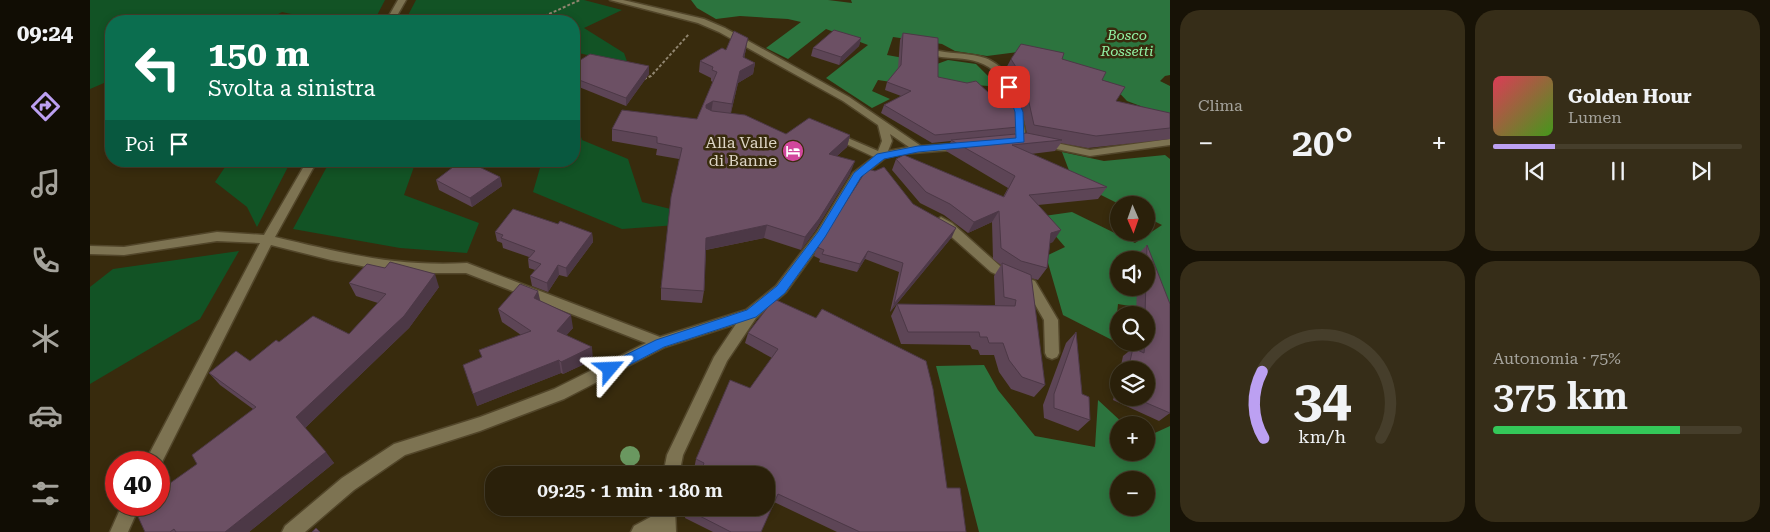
<!DOCTYPE html>
<html lang="it">
<head>
<meta charset="utf-8">
<style>
  body { margin:0; font-family:"Roboto Serif",serif; background:#362d18; color:#f1f3f6; height:100vh; display:flex; flex-direction:column; font-size:19px; white-space:nowrap }
  * { box-sizing:border-box; margin:0 }
  p { font-size:16px; color:#a5a39c }
  .icon { flex:none; width:28px; height:28px; fill:none; stroke:currentColor; stroke-width:2; stroke-linecap:round; stroke-linejoin:round }
  .map { position:relative; flex:1; overflow:hidden }
  .drawer { display:flex; flex-direction:column; gap:10px; padding:10px; background:#171206; width:600px }
  .drawer>* { flex:none }
  .hud { position:absolute; left:15px; top:15px; width:475px; height:152px; border-radius:20px; box-shadow:0 2px 8px #0003,0 0 0 1px #463e2b; background:#0b6e4f; color:#fff; overflow:hidden }
  .needle { width:32px; rotate:178deg }
  .buttons { position:absolute; left:1020px; top:196px; display:grid; gap:10px }
  .buttons a { display:grid; place-items:center; width:45px; height:45px; border-radius:50%; background:#2a200a; box-shadow:0 2px 8px #0003,0 0 0 1px #463e2b; font-size:25px }
  .speed { position:absolute; left:15px; top:451px; display:flex; gap:10px; font-size:25px; font-weight:700; text-align:center }
  .speed>* { display:grid; place-content:center; width:65px; height:65px; border-radius:50%; background:#2a200a; box-shadow:0 2px 8px #0003,0 0 0 1px #463e2b; line-height:1 }
  .speed .limit { border:8px solid #d22; background:#fff; color:#111 }
  .pin { position:absolute; display:grid; place-items:center; width:42px; height:42px; color:#fff; margin:-21px; border-radius:10px; box-shadow:0 2px 8px #0006 }
  .me { position:absolute; width:55px; margin:-28px; rotate:64deg; stroke-linejoin:round; filter:drop-shadow(0 0 4px #0008) }
  .turn { display:flex; align-items:center; gap:18px; height:105px; padding:0 20px; font-size:22px }
  .turn .icon { width:65px; height:65px; stroke-width:2.5 }
  .turn b { display:block; font-size:35px; line-height:42px }
  .then { display:flex; align-items:center; height:48px; padding:0 20px; background:#0003; gap:10px; font-size:19px }
  .big { font-size:38px; font-weight:600; line-height:1.1 }
  .drawer .tile { flex:1; display:flex; flex-direction:column; justify-content:center; gap:8px; min-width:0; padding:0 18px; border-radius:20px; background:#362d18 }
  .drawer .dial { align-items:center; gap:0 }
  .dial svg { height:130px; overflow:visible; fill:none; stroke:#463e2b; stroke-width:7; stroke-linecap:round; text-anchor:middle }
  .dial text { fill:#f1f3f6; stroke:none }
  .song { display:flex; align-items:center; gap:15px }
  .cover { width:60px; height:60px; border-radius:8px; background:linear-gradient(135deg,hsl(350 70% 55%),hsl(100 70% 35%)) }
  .played { height:5px; border-radius:2px; background:linear-gradient(90deg,#bca0f2 25%,#463e2b 25%) }
  .keys { display:flex; justify-content:space-around; direction:ltr }
  .heat { display:flex; justify-content:space-between; align-items:center; font-size:28px; direction:ltr }
  .charge { height:8px; border-radius:4px; background:linear-gradient(90deg,#34c759 75%,#463e2b 0) }
  .drawer .tiles { flex:1; display:grid; gap:10px; grid-template-columns:repeat(2,1fr) }
  .trip { position:absolute; left:395px; top:466px; width:290px; height:50px; border-radius:20px; background:#2a200a; box-shadow:0 2px 8px #0003,0 0 0 1px #463e2b; font-weight:600; line-height:50px; text-align:center }
  main { display:flex; flex:1; min-height:0 }
  .dock { display:flex; flex-direction:column; width:90px; justify-content:space-around; align-items:center; background:#110d04; color:#a5a39c }
  .dock .icon { width:35px; height:35px }
  .dock .on { color:#bca0f2 }
  .dock b { font-size:22px; color:#f1f3f6 }
  .map>svg:first-child { display:block }
  .green { fill:#125325 }
  .forest { fill:#2c743e; fill-rule:evenodd }
  .lines { fill:none; stroke-linecap:round; stroke-linejoin:round }
  .minor-casing { stroke:#52462a; stroke-width:3 }
  .path { stroke:#90856f; stroke-width:2; stroke-dasharray:3 2; stroke-linecap:butt }
  .minor { fill:#7d7352; fill-rule:evenodd }
  .tree { fill:#6a9860 }
  .wall { fill:#5d4556 }
  .shaded-wall { fill:#4c3846 }
  .building { fill:#6c5064; stroke:#4c3846 }
  .route { fill:#1a73e8; stroke:#114b97 }
  .labels { text-anchor:middle; stroke-width:5; stroke-linejoin:round; paint-order:stroke }
  .far-park-label { font-size:14px; font-style:italic; fill:#92f2a4; stroke:#382b0d }
  .poi-label { font-size:16px; fill:#ddd5c5; stroke:#382b0d; text-anchor:end }
</style>
</head>
<body>
<main>
<nav class="dock">
<b>09:24</b>
<svg class="icon on" aria-label="directions" viewBox="0 0 24 24"><path d="M12 3l9 9-9 9-9-9zM9 14v-3h6M13 9l2 2-2 2"/></svg>
<svg class="icon" aria-label="music" viewBox="0 0 24 24"><path d="M9 18V5l10-2v13"/><circle cx="6" cy="18" r="3"/><circle cx="16" cy="16" r="3"/></svg>
<svg class="icon" aria-label="phone" viewBox="0 0 24 24"><path d="M5 4h4l2 5-3 2q2 4 5 5l2-3 5 2v4C11 20 4 13 5 4z"/></svg>
<svg class="icon" aria-label="climate" viewBox="0 0 24 24"><path d="M12 3v18M4 7l16 10M4 17L20 7"/></svg>
<svg class="icon" aria-label="car" viewBox="0 0 24 24"><path d="M5 17H2v-5l4-1 3-4h7l3 4 3 1v5h-3M9 17h6M6 11h13"/><circle cx="7" cy="17" r="2"/><circle cx="17" cy="17" r="2"/></svg>
<svg class="icon" aria-label="filters" viewBox="0 0 24 24"><path d="M4 7h16M4 17h16"/><circle cx="9" cy="7" r="2"/><circle cx="15" cy="17" r="2"/></svg>
</nav>
<div class="map">
<svg width="1080" height="532" viewBox="0 0 1080 532">
  <rect width="100%" height="100%" fill="#382b0d"/>
  <g class="green">
    <polygon points="0,0 295,0 284,21 234,21 192,12 175,21 21,21 21,80 0,89"/>
    <polygon points="326,0 494,0 532,10 494,28 534,53 538,64 484,52 484,21 315,21"/>
    <polygon points="484,113 492,140 538,159 552,202 593,212 600,224 532,229 443,192 452,161 484,161"/>
    <polygon points="139,161 201,161 167,227 157,207 125,182"/>
    <polygon points="240,161 326,161 314,195 389,223 377,253 310,248 203,229"/>
    <polygon points="149,251 110,319 0,384 0,287 23,269"/>
  </g>
  <g class="forest">
    <polygon points="601,0 738,0 762,3 761,0 1080,0 1080,75 1075,76 1070,81 1080,86 1080,122 1064,111 1037,101 1019,82 995,76 936,51 897,56 865,51 852,44 803,37 797,55 847,64 858,60 886,64 901,79 899,86 851,83 847,89 788,80 782,91 800,99 782,108 736,78 778,45 736,29 698,59 676,48 711,22 698,19 650,16 626,19 607,8"/>
    <path d="M 972,152 L 1014,161 L 1075,155 L 1080,159 L 1080,313 L 1028,304 L 1024,341 L 973,315 L 956,256 L 975,247 L 957,226 L 940,218 L 982,212 L 1045,243 L 1072,225 L 1056,217 L 1056,205 L 1031,205 L 983,181 ZM 1029,260 L 1056,260 L 1056,288 L 1029,288 Z"/>
    <path d="M 894,365 L 908,390 L 945,436 L 1005,447 L 1008,400 L 1035,425 L 1029,425 L 1029,452 L 1056,452 L 1056,437 L 1080,426 L 1080,532 L 889,532 L 846,366 ZM 1029,480 L 1056,480 L 1056,508 L 1029,508 Z"/>
  </g>
  <g class="lines">
    <g class="minor-casing">
      <g id="minor">
        <polygon points="308,0 316,0 304,21 296,21"/>
        <path d="M 520,0 L 533,0 L 614,19 L 635,28 L 759,97 L 831,146 L 875,143 L 880,146 L 875,149 L 810,154 L 795,158 L 771,177 L 735,238 L 696,292 L 666,318 L 637,361 L 593,455 L 589,475 L 573,475 L 577,455 L 624,357 L 646,324 L 575,347 L 474,399 L 390,431 L 315,455 L 264,490 L 215,532 L 192,532 L 195,526 L 252,478 L 304,444 L 390,417 L 464,389 L 556,343 L 376,273 L 343,273 L 292,270 L 241,260 L 181,245 L 69,468 L 69,462 L 55,462 L 170,243 L 127,241 L 34,255 L 0,254 L 0,246 L 34,247 L 127,232 L 174,235 L 217,161 L 227,161 L 185,237 C 253,253 305,267 377,263 L 570,337 L 656,310 L 686,286 L 727,232 L 763,173 L 784,157 L 737,135 L 742,132 L 746,133 L 788,151 L 792,141 L 788,125 L 753,101 L 629,32 L 608,23 ZM 800,134 L 819,147 L 798,151 L 802,141 Z"/>
        <path d="M 849,51 C 864,54 881,53 895,58 C 927,70 932,110 936,140 L 935,142 L 927,142 L 926,140 C 923,112 920,72 888,62 C 875,57 860,59 846,56 L 846,52 Z"/>
        <polygon points="1080,139 1080,145 1000,156 952,146 947,143 952,140 1000,150"/>
        <polygon points="851,217 862,223 910,266 945,281 968,320 969,353 967,357 962,359 957,357 955,353 954,320 935,287 901,272 847,224 845,221"/>
        <polygon points="32,505 50,505 38,532 20,532"/>
        <polygon points="568,508 585,508 586,532 541,532 544,526 568,513"/>
      </g>
    </g>
    <g class="path">
      <polyline points="450,18 490,0"/>
      <polyline points="554,79 561,76 599,34"/>
    </g>
    <use href="#minor" class="minor"/>
  </g>
  <circle class="tree" cx="540" cy="456" r="10"/>
  <g class="wall">
    <polygon points="813,33 848,77 928,127 924,135 937,134 928,91 915,70 921,59 972,59 1012,80 1026,101 1080,113 1080,139 998,148 971,143 965,151 941,154 1017,187 1008,199 948,205 963,242 960,243 957,268 948,280 941,278 955,385 944,397 921,389 909,372 904,355 890,355 888,350 882,349 880,345 811,344 801,316 807,304 905,305 904,276 911,265 903,259 902,222 878,233 854,215 830,203 802,170 806,159 913,197 918,188 856,151 861,141 842,143 791,113 794,105 811,96 795,90 797,82 808,68 810,40"/>
    <polygon points="771,38 769,46 749,65 721,56 723,48"/>
    <polygon points="656,49 654,58 665,63 663,74 648,83 641,113 696,134 760,135 757,147 747,156 760,174 725,231 711,250 674,238 616,250 614,291 612,303 571,300 571,288 589,159 566,155 567,149 522,141 522,129 607,119 623,82 621,81 621,78 609,72 610,61"/>
    <polygon points="484,64 559,74 536,106 484,85"/>
    <polygon points="385,161 413,161 404,168"/>
    <polygon points="410,177 412,186 382,207 349,190 346,180"/>
    <polygon points="823,204 862,237 800,312 809,272 775,259 767,272 729,262 730,259 724,256 727,247"/>
    <polygon points="468,224 502,233 503,242 477,277 469,275 458,292 442,286 440,276 445,270 439,268 438,259 439,257 413,248 412,243 407,241 405,232"/>
    <polygon points="1057,245 1080,413 1069,421 1023,400 1029,376 1029,398 1056,398 1056,370 1030,370 1033,356 1043,348 1045,349 1045,342 1056,342 1056,315 1046,315 1047,288 1056,288 1056,260 1048,260 1048,254"/>
    <polygon points="259,283 349,287 319,328 215,428 244,463 159,532 55,532 107,464 163,409 130,385 119,373 160,361 189,342 259,334 288,303 266,296"/>
    <polygon points="684,299 857,488 876,532 747,532 684,502 671,532 623,532 595,518 596,509 611,472 604,469 606,459 660,388 682,358 655,343 658,333"/>
    <polygon points="450,301 483,328 476,335 503,360 473,374 471,373 387,406 392,357 431,335 412,322 408,309"/>
    <polygon points="986,332 992,394 1000,420 988,431 954,418 953,405 976,343"/>
  </g>
  <g class="shaded-wall">
    <polygon points="658,38 656,49 652,69 653,57"/>
    <polygon points="771,38 769,46 749,65 751,57"/>
    <polygon points="665,63 663,74 648,83 640,116 642,104 650,71"/>
    <polygon points="559,66 559,74 536,106 536,98"/>
    <polygon points="623,101 621,113 615,116 616,105"/>
    <polygon points="760,135 757,147 735,166 739,154"/>
    <polygon points="403,161 413,161 404,168"/>
    <polygon points="765,161 760,174 725,231 711,250 715,237"/>
    <polygon points="410,177 412,186 382,207 380,198"/>
    <polygon points="909,211 902,222 878,233 884,222"/>
    <polygon points="677,225 674,238 615,250 616,238"/>
    <polygon points="866,228 862,237 800,312 804,304"/>
    <polygon points="971,230 963,242 953,245 961,233"/>
    <polygon points="502,233 503,242 477,277 476,268"/>
    <polygon points="778,251 775,259 767,272 770,264"/>
    <polygon points="468,265 469,275 458,292 457,283"/>
    <polygon points="345,274 349,287 319,328 215,428 206,417"/>
    <polygon points="448,291 451,304 444,298"/>
    <polygon points="481,315 483,328 469,344 467,331"/>
    <polygon points="502,347 503,360 473,374 471,362"/>
    <polygon points="469,360 471,373 387,406 383,394"/>
    <polygon points="236,452 244,463 159,532 135,532"/>
  </g>
  <g class="building">
    <polygon points="744,30 771,38 751,57 723,48"/>
    <polygon points="644,31 658,38 653,57 665,63 650,71 642,104 623,101 616,105 616,108 622,111 655,115 696,134 719,118 760,135 739,154 765,161 729,219 715,237 677,225 616,238 614,291 571,288 581,197 592,148 567,143 567,137 522,129 532,110 607,119 627,72 622,70 623,67 610,61 632,48 636,50"/>
    <polygon points="813,33 848,38 848,77 877,83 886,81 899,93 913,73 923,96 928,127 845,135 794,105 821,91 797,82 811,65"/>
    <polygon points="931,44 974,53 972,59 1016,72 1012,80 1035,87 1026,101 1080,113 1080,128 1006,136 944,125 934,80 921,59"/>
    <polygon points="500,54 559,66 536,98 484,78 484,64"/>
    <polygon points="937,133 972,140 922,145 1017,187 939,195 971,230 961,233 957,268 931,261 911,248 909,211 884,222 860,204 836,192 806,159 814,155 914,197 925,176 861,140"/>
    <polygon points="371,161 377,161 410,177 380,198 346,180"/>
    <polygon points="794,167 823,204 866,228 804,304 813,263 778,251 770,264 732,254 734,250 727,247 777,169 785,171"/>
    <polygon points="423,209 468,224 470,221 502,233 476,268 468,265 457,283 440,276 451,264 438,259 445,251 411,238 413,235 405,232"/>
    <polygon points="1057,245 1080,304 1080,413 1045,398 1056,398 1056,370 1038,370 1043,348 1054,353 1055,342 1056,342 1056,315 1055,315"/>
    <polygon points="300,262 345,274 314,316 206,417 236,452 135,532 86,532 84,529 80,532 55,532 44,508 48,505 69,505 69,491 107,464 102,455 166,407 119,373 146,351 160,361 186,340 189,342 223,316 259,334 296,294 259,283 277,264 295,268"/>
    <polygon points="912,263 941,275 955,385 932,377 919,360 913,343 899,343 897,337 890,337 889,332 818,332 807,304 925,306 926,300 914,297"/>
    <polygon points="430,284 448,291 444,298 481,315 467,331 502,347 471,362 469,360 383,394 373,365 392,357 389,350 441,331 408,309"/>
    <polygon points="684,299 726,318 732,309 836,361 843,389 857,488 870,488 876,532 770,532 688,494 671,532 641,532 596,509 597,508 676,508 676,475 610,475 614,463 606,459 640,380 660,388 688,349 658,333"/>
    <polygon points="986,332 992,394 999,397 1000,420 964,408 964,394"/>
    <polygon points="226,528 230,532 222,532"/>
  </g>
  <polygon class="route" points="916,85 923,87 933,112 934,142 828,152 794,159 771,177 735,237 695,293 666,317 574,347 524,373 515,373 513,369 515,365 566,340 657,310 687,286 728,232 764,173 787,154 828,146 926,138 925,112"/>
  <defs>
    <g id="hotel-disc" transform="scale(1.125)"><circle r="9.5" fill="#d1479c" stroke="#382b0d"/><path d="M-6-4.5h1.5V1H6V5H4.5V3h-9V5H-6ZM-4 0a1.8 1.8 0 1 1 3.6 0ZM.5 0V-2.5h3Q6-2.5 6 0Z" fill="#fff"/></g>
  </defs>
  <g fill-rule="evenodd">
    <use href="#hotel-disc" x="703" y="151"/>
  </g>
  <g class="labels">
    <g class="far-park-label">
      <text x="1037" y="40">Bosco<tspan x="1037" dy="16">Rossetti</tspan></text>
    </g>
    <g class="poi-label">
      <text x="687" y="148">Alla Valle<tspan x="687" dy="18">di Banne</tspan></text>
    </g>
  </g>
</svg>
<div class="buttons">
<a><svg class="needle" viewBox="-14 -14 28 28"><path d="M0-13l5 13h-10z" fill="#e53935"/><path d="M0 13l5-13h-10z" fill="#a5a39c"/></svg></a>
<a><svg class="icon" aria-label="sound" viewBox="0 0 24 24"><path d="M4 9h4l5-4v14l-5-4H4zM17 9q2 3 0 6"/></svg></a>
<a><svg class="icon" aria-label="search" viewBox="0 0 24 24"><circle cx="10" cy="10" r="6"/><path d="M15 15l6 6"/></svg></a>
<a><svg class="icon" aria-label="layers" viewBox="0 0 24 24"><path d="M12 4l9 5-9 5-9-5zM3 14l9 5 9-5"/></svg></a>
<a>+</a>
<a>−</a>
</div>
<div class="speed"><div class="limit">40</div></div>
<div class="pin" style="left:919px;top:87px;background:#d93025"><svg class="icon" aria-label="arrive" viewBox="0 0 24 24"><path d="M6 21V4h12l-3 4 3 4H6"/></svg></div>
<svg class="me" style="left:520px;top:369px" viewBox="-20 -20 40 40"><path d="M0-17L14 15 0 8-14 15z" fill="#1a73e8" stroke="#fff" stroke-width="4"/></svg>
<div class="trip">09:25 · 1 min · 180 m</div>
<div class="hud">
<div class="turn"><svg class="icon" aria-label="left" viewBox="0 0 24 24"><path d="M17 20v-9H6M10 6l-5 5 5 5"/></svg><div><b>150 m</b>Svolta a sinistra</div></div>
<div class="then">Poi<svg class="icon" aria-label="arrive" viewBox="0 0 24 24"><path d="M6 21V4h12l-3 4 3 4H6"/></svg></div>
</div>
</div>
<section class="drawer">
<div class="tiles">
<div class="tile"><p>Clima</p>
<div class="heat"><a>−</a><b class="big">20°</b><a>+</a></div>
</div>
<div class="tile">
<div class="song"><i class="cover"></i><div><b>Golden Hour</b><p>Lumen</p></div></div>
<div class="played"></div>
<div class="keys"><svg class="icon" aria-label="previous" viewBox="0 0 24 24"><path d="M18 5L8 12l10 7zM5 5v14"/></svg><svg class="icon" aria-label="pause" viewBox="0 0 24 24"><path d="M8 5v14M16 5v14"/></svg><svg class="icon" aria-label="next" viewBox="0 0 24 24"><path d="M6 5l10 7-10 7zM19 5v14"/></svg></div>
</div>
<div class="tile dial"><svg viewBox="0 0 100 80">
<path d="M14 69A42 42 0 1 1 86 69"/>
<path d="M14 69A42 42 0 0 1 13 28" stroke="#bca0f2"/>
<text x="50" y="56" font-size="32" font-weight="700">34</text>
<text x="50" y="72" font-size="11">km/h</text>
</svg></div>
<div class="tile"><p>Autonomia · 75%</p><b class="big">375 km</b><div class="charge"></div></div>
</div>
</section>
</main>
</body>
</html>
